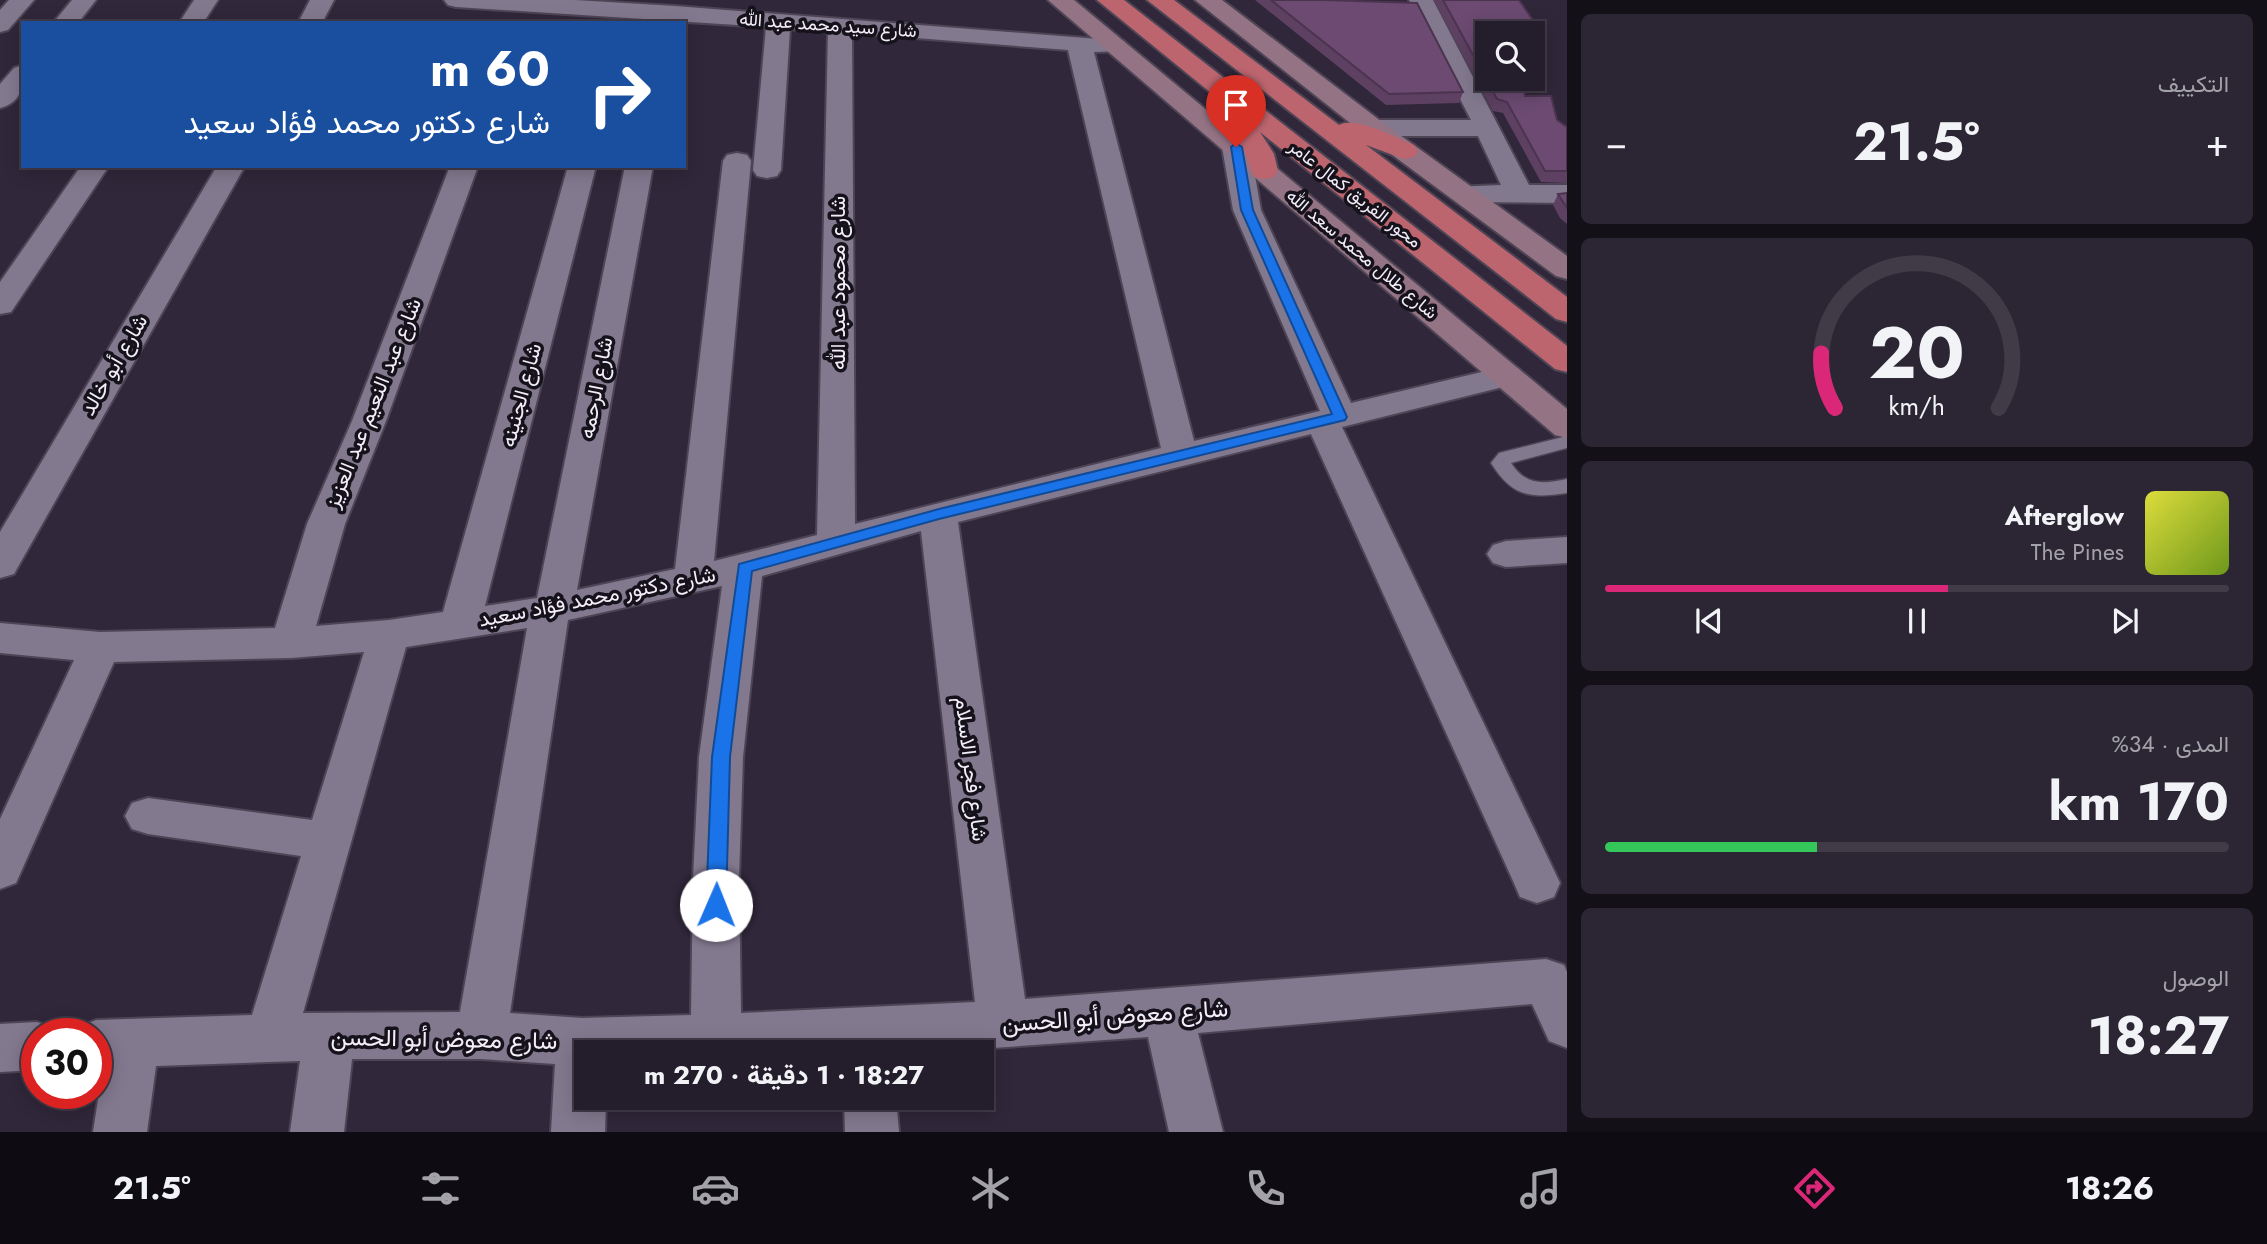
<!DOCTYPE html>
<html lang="ar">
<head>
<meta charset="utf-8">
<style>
  body { margin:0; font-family:Jost,Vazirmatn,sans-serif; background:#2c2634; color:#f1f3f6; direction:rtl; height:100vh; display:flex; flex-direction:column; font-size:26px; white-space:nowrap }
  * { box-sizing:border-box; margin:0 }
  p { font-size:23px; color:#a3a2a9 }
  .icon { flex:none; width:38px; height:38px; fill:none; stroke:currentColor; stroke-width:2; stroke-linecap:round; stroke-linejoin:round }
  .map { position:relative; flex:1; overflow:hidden; direction:ltr }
  .panel { display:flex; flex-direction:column; gap:14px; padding:14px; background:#141018; width:700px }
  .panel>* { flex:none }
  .top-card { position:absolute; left:21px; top:21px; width:665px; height:147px; border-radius:0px; box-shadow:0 4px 18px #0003,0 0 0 2px #413b48; direction:rtl; background:#1a4fa0; color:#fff; overflow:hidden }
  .buttons { position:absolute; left:1475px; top:21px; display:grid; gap:14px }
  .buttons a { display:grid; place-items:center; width:70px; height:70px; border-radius:0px; background:#241d2c; box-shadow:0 4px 18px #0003,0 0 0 2px #413b48; font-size:35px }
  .speed { position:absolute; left:21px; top:1018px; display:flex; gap:14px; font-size:35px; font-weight:700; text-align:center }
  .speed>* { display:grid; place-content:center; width:91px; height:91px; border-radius:50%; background:#241d2c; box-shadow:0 4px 18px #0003,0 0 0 2px #413b48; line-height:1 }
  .speed .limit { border:10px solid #d22; background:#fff; color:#111 }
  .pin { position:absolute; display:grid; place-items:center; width:60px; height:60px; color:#fff; margin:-72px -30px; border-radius:50% 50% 50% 0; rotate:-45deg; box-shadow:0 0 7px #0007 }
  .pin .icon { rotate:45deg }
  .me { position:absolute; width:77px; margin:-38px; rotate:1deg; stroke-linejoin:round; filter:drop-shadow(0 0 5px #0008) }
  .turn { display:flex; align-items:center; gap:24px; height:147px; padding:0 21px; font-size:32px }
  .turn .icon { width:91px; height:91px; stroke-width:2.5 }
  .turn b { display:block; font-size:49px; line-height:60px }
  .big { font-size:52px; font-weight:700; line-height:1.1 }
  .panel .widget { flex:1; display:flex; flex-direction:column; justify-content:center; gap:10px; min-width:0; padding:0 24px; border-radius:10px; background:#2c2634 }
  .panel .dial { align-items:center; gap:0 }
  .dial svg { height:182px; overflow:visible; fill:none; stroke:#413b48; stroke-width:7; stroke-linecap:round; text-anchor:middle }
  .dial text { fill:#f1f3f6; stroke:none }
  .song { display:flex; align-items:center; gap:21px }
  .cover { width:84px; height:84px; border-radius:10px; background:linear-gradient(135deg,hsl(60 70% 55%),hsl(80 70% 35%)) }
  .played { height:7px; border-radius:4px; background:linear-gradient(90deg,#db2777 55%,#413b48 55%) }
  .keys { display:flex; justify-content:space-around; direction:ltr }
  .heat { display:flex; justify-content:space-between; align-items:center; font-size:38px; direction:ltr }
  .charge { height:10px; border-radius:5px; background:linear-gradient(90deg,#34c759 34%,#413b48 0) }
  .trip { position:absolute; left:574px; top:1040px; width:420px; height:70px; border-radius:0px; background:#241d2c; box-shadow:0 4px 18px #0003,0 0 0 2px #413b48; font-weight:700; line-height:70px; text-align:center; direction:rtl }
  .menu { display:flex; height:112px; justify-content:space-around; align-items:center; background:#0e0c12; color:#a3a2a9 }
  .menu .icon { width:49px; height:49px }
  .menu .on { color:#db2777 }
  .menu b { font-size:32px; color:#f1f3f6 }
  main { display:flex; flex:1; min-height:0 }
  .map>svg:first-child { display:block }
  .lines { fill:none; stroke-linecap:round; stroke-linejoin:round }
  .service-casing { stroke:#4d4555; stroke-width:3 }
  .minor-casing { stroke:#4d4555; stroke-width:4 }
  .secondary-casing { stroke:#4d4555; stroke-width:4 }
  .motorway-casing { stroke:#4d4555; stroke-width:4 }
  .service { fill:#83798f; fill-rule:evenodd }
  .minor { fill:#83798f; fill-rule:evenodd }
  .secondary { fill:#947385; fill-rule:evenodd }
  .motorway { fill:#bc656e; fill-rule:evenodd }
  .wall { fill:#5d4062 }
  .building { fill:#6c4a72; stroke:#4c3450; stroke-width:2 }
  .route { fill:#1a73e8; stroke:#114b97; stroke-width:2 }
  .labels { text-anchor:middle; stroke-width:7; stroke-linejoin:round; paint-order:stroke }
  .far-street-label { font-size:18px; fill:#f3edfa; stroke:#16121b }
  .street-label { font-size:21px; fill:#f3edfa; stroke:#16121b }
  .near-street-label { font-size:24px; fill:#f3edfa; stroke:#16121b }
</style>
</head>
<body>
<main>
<section class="panel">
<div class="widget"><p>التكييف</p>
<div class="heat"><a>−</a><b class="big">21.5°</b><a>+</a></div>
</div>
<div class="widget dial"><svg viewBox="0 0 100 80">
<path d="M14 69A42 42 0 1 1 86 69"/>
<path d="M14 69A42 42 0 0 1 8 45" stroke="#db2777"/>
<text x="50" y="56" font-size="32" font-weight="700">20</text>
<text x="50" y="72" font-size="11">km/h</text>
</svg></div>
<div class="widget">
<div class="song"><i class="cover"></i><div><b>Afterglow</b><p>The Pines</p></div></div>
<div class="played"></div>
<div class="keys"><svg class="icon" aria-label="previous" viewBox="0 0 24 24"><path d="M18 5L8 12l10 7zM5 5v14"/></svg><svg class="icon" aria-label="pause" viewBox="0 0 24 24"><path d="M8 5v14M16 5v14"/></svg><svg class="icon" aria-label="next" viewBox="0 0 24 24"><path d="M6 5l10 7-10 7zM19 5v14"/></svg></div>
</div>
<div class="widget"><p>المدى · 34%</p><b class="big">170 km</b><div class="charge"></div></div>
<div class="widget"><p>الوصول</p><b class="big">18:27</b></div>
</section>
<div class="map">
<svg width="1567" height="1132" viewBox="0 0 1567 1132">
  <rect width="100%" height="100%" fill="#30273a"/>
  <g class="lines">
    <g class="service-casing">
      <path id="service" d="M 1567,436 L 1567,448 L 1511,463 C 1526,486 1543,484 1567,479 L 1567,493 C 1529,499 1512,496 1491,463 L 1499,453 Z"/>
    </g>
    <g class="minor-casing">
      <g id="minor">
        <polygon points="9,0 34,0 8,30 0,32 0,10"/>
        <polygon points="72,0 96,0 78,23 53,23"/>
        <polygon points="194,0 218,0 203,23 179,23"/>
        <polygon points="310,0 334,0 322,23 298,23"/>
        <path d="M 444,0 L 575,0 L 675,6 L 1124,41 L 1127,46 L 1124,51 L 1094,52 L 1194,441 L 1320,411 L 1233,210 L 1222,147 L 1226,141 L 1236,139 L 1246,141 L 1250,147 L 1261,210 L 1351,403 L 1507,366 L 1519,369 L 1524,376 L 1519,383 L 1342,427 L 1560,883 L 1554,897 L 1537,903 L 1520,897 L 1514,883 L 1311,434 L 958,522 L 1025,999 L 1546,959 L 1564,965 L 1567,972 L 1567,1048 L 1549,1041 L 1532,1004 L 1198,1033 L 1223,1132 L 1169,1132 L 1148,1037 L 935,1052 L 586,1052 L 586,1097 L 606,1097 L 605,1132 L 551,1132 L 555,1064 L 481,1059 L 352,1059 L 344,1132 L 290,1132 L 300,1061 L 156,1066 L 147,1132 L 93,1132 L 103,1067 L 96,1068 L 96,1034 L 75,1034 L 78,1027 L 96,1020 L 252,1015 L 301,856 L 148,834 L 132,829 L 125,816 L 132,803 L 148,798 L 312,820 L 364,652 L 291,658 L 114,662 L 16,883 L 0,889 L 0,819 L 74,660 L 0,653 L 0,623 L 100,632 L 275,628 L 307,524 L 352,421 L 450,166 L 478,166 L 386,421 L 345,524 L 316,626 L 389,620 L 443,612 L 568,166 L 596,166 L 485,606 L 537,598 L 625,166 L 653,166 L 577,590 L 675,569 L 723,161 L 727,155 L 737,153 L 747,155 L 751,161 L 714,561 L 817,535 L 828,32 L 790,29 L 781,170 L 777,176 L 767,178 L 757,176 L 753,170 L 766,27 L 456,7 L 448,5 ZM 852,33 L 1068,50 L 1161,448 L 855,524 ZM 921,531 L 975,1002 L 741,1013 L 739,879 L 743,757 L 762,576 ZM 722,586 L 699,757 L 693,879 L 691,1015 L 582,1018 L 510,1013 L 568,620 ZM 527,628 L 460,1012 L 303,1013 L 406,647 Z"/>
        <polygon points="1409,0 1433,0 1529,185 1567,185 1567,203 1463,202 1453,199 1449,193 1453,187 1501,185 1478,136 1373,136 1364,134 1360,128 1364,122 1373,120 1471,120"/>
        <path d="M 23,65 C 23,85 23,102 0,108 L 0,84 L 14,68 Z"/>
        <polygon points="81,166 109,166 11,312 0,314 0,282"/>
        <polygon points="217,166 245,166 19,565 14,574 0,578 0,532"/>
        <polygon points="1567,537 1567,563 1506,567 1493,563 1487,554 1493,545 1506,541"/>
        <polygon points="37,1022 55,1029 57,1034 37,1034 37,1070 0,1072 0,1024"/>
        <polygon points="844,1097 896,1097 899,1132 845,1132"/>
      </g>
    </g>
    <g class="secondary-casing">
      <g id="secondary">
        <polygon points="1048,0 1074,0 1567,409 1567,438 1555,435"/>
        <polygon points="1195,0 1222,0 1382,122 1567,256 1567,279 1556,276 1364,134"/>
      </g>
    </g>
    <g class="motorway-casing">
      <g id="motorway">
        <polygon points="1097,0 1124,0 1567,346 1567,372 1555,369 1260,132 1274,154 1278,171 1274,177 1264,179 1254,177 1243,147 1215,117 1219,111 1232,110"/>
        <path d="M 1147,0 L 1174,0 L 1339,125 C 1357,116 1395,138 1414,145 L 1418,151 L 1414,157 L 1404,159 L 1366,145 L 1567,297 L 1567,322 L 1556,319 Z"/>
      </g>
    </g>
    <use href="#service" class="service"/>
    <use href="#minor" class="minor"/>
    <use href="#secondary" class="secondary"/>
    <use href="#motorway" class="motorway"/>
  </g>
  <g class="wall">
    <polygon points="1255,0 1325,0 1463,92 1459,103 1386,105"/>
    <polygon points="1434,0 1519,0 1533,20 1529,31 1515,31 1525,96 1567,127 1567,183 1541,182 1503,113 1493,111"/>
    <polygon points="1567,193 1567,224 1560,218 1553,205 1558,194"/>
  </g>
  <g class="building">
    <polygon points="1271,0 1325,0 1417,3 1463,92 1389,94"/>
    <polygon points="1443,0 1519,0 1533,20 1513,20 1515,33 1488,33 1488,79 1522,79 1525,96 1551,96 1557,120 1567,127 1567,171 1545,171 1507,102 1497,99"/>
    <polygon points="1567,193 1567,208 1558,194"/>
  </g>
  <polygon class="route" points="1236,143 1242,147 1253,210 1347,417 1345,420 939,519 752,571 730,757 726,905 723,911 716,914 709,911 706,905 712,757 739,564 939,509 1332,414 1241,210 1231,147"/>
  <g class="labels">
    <g class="far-street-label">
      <text transform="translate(828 25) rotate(4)" y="6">شارع سيد محمد عبد الله</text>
      <text transform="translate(1355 194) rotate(38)" y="6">محور الفريق كمال عامر</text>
      <text transform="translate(1362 254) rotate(40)" y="6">شارع طلال محمد سعد الله</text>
    </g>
    <g class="street-label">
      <text transform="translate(838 283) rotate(-90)" y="7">شارع محمود عبد الله</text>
      <text transform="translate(114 365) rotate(-60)" y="7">شارع أبو خالد</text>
      <text transform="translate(596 388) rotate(-79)" y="7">شارع الرحمه</text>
      <text transform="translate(521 395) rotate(-75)" y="7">شارع الجنينه</text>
      <text transform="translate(373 403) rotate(-68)" y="7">شارع عبد النعيم عبد العزيز</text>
      <text transform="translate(597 597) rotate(-11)" y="7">شارع دكتور محمد فؤاد سعيد</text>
      <text transform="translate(971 769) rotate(83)" y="7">شارع فجر الاسلام</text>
    </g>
    <g class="near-street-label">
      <text transform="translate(1115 1016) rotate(-4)" y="8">شارع معوض أبو الحسن</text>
      <text transform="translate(444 1039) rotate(1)" y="8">شارع معوض أبو الحسن</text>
    </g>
  </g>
</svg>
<div class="buttons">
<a><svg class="icon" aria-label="search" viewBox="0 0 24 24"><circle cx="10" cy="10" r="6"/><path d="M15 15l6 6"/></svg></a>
</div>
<div class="speed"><div class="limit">30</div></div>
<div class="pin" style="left:1236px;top:147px;background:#d93025"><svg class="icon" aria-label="arrive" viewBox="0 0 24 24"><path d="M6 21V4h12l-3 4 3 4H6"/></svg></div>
<svg class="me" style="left:716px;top:905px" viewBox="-20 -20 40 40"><circle r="19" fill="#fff"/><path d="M0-13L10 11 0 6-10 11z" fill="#1a73e8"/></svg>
<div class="trip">18:27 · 1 دقيقة · 270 m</div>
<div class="top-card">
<div class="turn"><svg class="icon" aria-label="right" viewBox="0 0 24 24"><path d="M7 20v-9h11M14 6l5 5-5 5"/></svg><div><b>60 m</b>شارع دكتور محمد فؤاد سعيد</div></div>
</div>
</div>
</main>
<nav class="menu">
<b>18:26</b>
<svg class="icon on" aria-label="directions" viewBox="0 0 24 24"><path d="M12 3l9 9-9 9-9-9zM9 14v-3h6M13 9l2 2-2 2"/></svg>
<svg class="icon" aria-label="music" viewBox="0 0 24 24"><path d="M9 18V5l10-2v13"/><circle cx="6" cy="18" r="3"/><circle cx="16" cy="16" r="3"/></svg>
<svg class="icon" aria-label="phone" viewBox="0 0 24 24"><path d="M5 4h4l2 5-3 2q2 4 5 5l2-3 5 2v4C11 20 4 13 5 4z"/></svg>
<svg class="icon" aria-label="climate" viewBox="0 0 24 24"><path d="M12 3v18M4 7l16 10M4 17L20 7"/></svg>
<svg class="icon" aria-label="car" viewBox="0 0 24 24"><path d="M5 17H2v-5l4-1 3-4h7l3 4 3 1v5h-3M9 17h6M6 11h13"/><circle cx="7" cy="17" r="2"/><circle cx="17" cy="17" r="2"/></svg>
<svg class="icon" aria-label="filters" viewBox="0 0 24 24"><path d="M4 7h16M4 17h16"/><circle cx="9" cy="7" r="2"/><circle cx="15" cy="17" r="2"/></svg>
<b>21.5°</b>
</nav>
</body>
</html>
